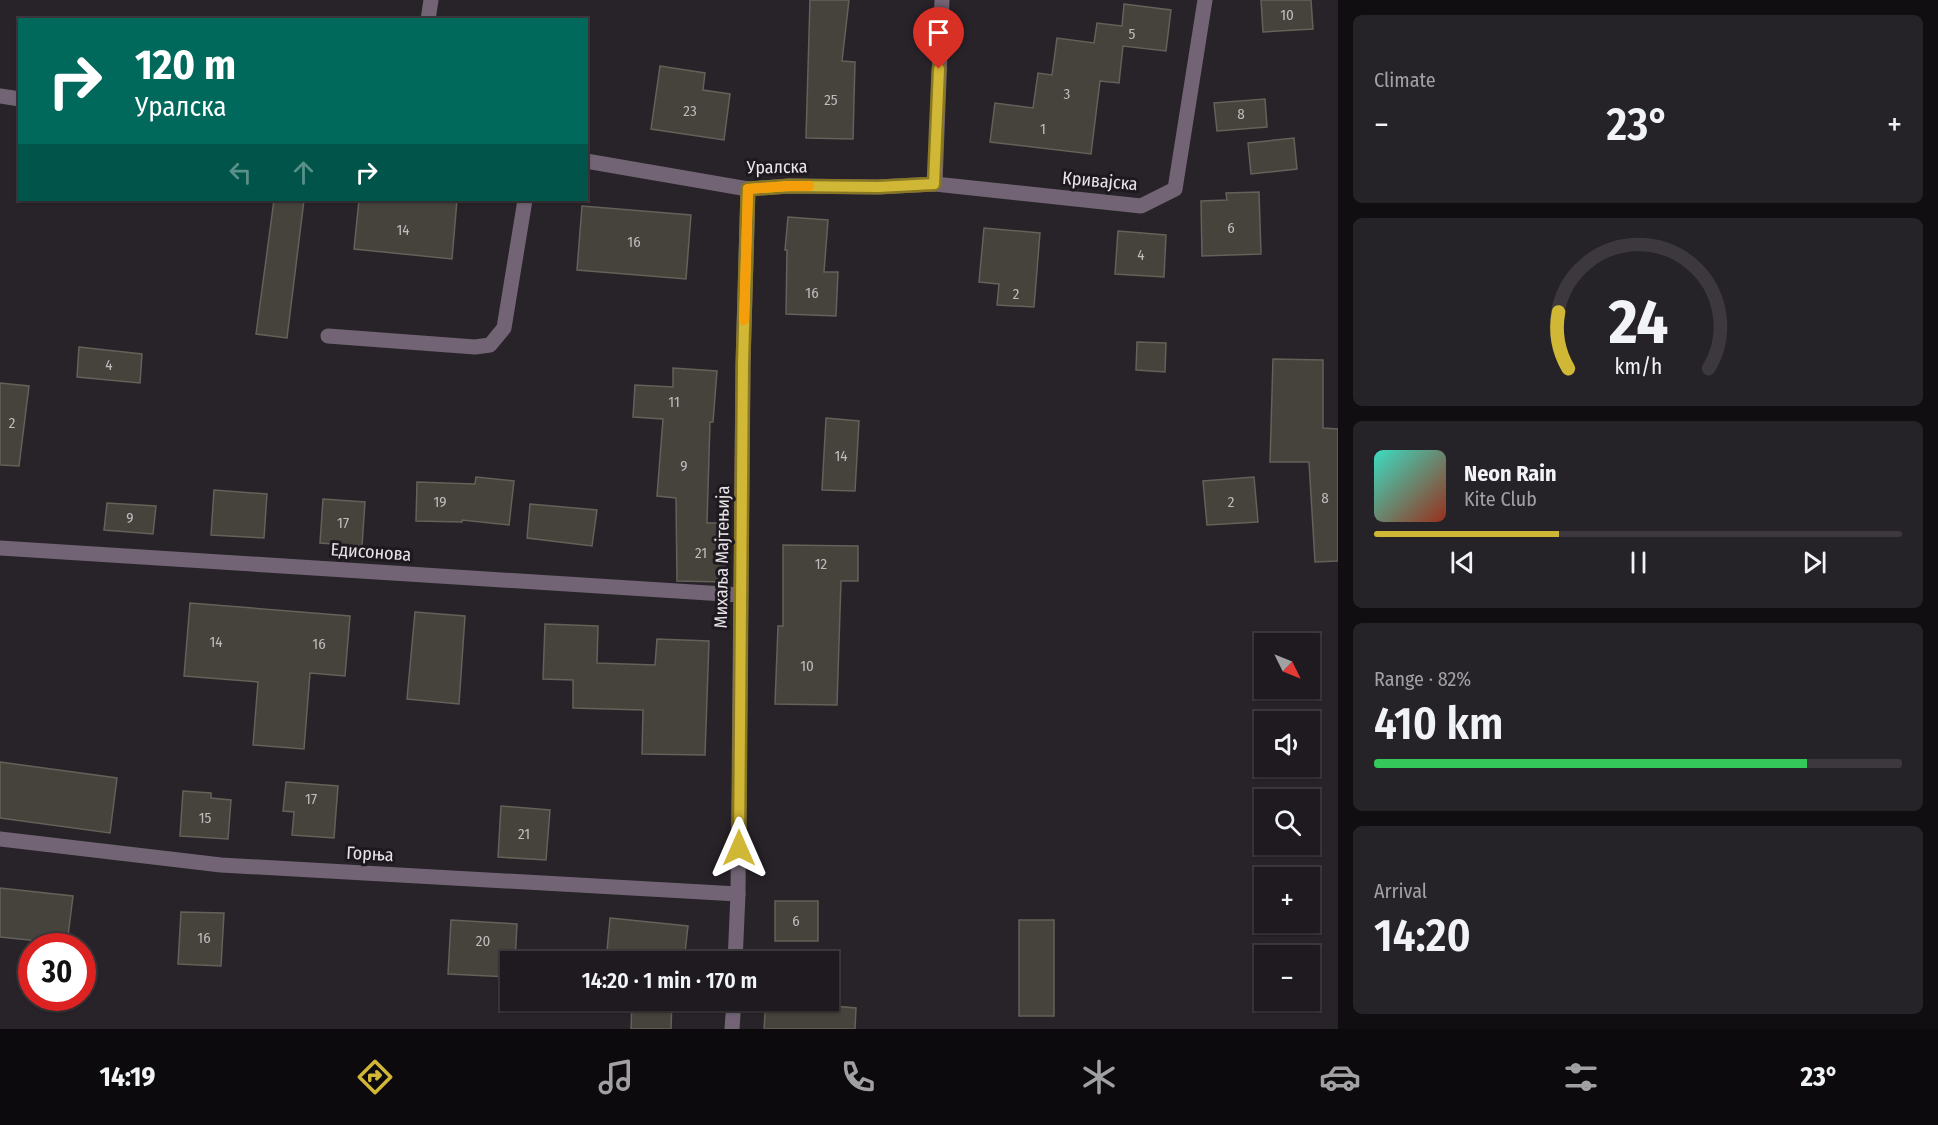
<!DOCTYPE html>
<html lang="en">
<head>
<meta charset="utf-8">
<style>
  body { margin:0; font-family:"Fira Sans Condensed",sans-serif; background:#262328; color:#f1f3f6; height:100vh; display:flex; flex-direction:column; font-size:22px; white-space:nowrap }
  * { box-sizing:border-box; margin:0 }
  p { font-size:20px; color:#a1a1a4 }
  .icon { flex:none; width:33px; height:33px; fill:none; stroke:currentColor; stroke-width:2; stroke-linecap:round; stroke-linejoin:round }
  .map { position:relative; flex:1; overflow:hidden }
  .sheet { display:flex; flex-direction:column; gap:15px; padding:15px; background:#100e11; width:600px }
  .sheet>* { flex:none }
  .top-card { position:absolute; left:18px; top:18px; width:570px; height:183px; border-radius:0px; box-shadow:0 2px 4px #0004,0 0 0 2px #3c383d; background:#00695c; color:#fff; overflow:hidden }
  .needle { width:39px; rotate:133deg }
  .tools { position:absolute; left:1254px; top:633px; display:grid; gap:12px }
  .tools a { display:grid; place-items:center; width:66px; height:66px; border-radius:0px; background:#1e1a1f; box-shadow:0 2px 4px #0004,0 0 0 2px #3c383d; font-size:30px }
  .speed { position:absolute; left:18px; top:933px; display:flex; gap:12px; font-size:30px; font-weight:700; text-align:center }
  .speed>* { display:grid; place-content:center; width:78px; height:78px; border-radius:50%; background:#1e1a1f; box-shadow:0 2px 4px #0004,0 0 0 2px #3c383d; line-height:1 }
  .speed .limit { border:9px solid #d22; background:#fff; color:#111 }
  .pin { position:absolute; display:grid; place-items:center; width:51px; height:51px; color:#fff; margin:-62px -26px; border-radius:50% 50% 50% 0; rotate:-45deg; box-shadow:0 0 6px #0007 }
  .pin .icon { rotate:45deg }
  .me { position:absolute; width:66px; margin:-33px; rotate:0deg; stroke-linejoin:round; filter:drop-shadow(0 0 4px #0008) }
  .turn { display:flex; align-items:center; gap:21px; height:126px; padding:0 18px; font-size:27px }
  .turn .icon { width:78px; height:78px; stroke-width:2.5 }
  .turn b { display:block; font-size:42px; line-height:51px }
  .lanes { display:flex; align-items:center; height:57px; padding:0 18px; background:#0003; justify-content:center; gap:30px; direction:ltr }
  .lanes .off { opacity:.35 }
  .big { font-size:45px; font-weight:600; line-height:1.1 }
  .sheet .widget { flex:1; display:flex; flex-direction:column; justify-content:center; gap:9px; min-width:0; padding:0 21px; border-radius:9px; background:#262328 }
  .sheet .dial { align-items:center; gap:0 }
  .dial svg { height:156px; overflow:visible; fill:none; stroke:#3c383d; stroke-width:7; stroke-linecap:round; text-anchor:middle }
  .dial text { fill:#f1f3f6; stroke:none }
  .song { display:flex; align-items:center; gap:18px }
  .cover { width:72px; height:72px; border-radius:9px; background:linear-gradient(135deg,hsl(170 70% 55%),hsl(10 70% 35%)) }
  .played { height:6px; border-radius:3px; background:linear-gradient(90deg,#d1b736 35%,#3c383d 35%) }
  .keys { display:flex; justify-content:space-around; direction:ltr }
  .heat { display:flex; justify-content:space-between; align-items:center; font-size:33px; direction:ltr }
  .charge { height:9px; border-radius:4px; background:linear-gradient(90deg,#34c759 82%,#3c383d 0) }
  .trip { position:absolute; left:500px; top:951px; width:339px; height:60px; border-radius:0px; background:#1e1a1f; box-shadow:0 2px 4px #0004,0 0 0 2px #3c383d; font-weight:600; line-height:60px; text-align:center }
  .tabs { display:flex; height:96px; justify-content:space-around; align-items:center; background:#0c0a0c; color:#a1a1a4 }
  .tabs .icon { width:42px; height:42px }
  .tabs .current { color:#d1b736 }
  .tabs b { font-size:27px; color:#f1f3f6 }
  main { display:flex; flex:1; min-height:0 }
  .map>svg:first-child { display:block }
  .building { fill:#45433b; stroke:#636158; stroke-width:1.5 }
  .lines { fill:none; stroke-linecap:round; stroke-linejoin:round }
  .minor { stroke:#726475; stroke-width:15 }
  .route-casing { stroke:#887723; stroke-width:15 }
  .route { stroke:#d1b736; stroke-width:10 }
  .slow { stroke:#f59e0b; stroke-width:10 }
  .labels { text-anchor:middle; stroke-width:6; stroke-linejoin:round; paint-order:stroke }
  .number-label { font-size:15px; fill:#bfbcbe }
  .street-label { font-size:18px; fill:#e8e5e9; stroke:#1e191f }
</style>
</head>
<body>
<main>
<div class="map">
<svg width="1338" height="1029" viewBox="0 0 1338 1029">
  <rect width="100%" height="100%" fill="#282329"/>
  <g class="building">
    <polygon points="810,0 849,0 842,61 855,62 853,139 806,138"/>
    <polygon points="1261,0 1311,0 1313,29 1263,32"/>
    <polygon points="1124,4 1171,10 1166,51 1123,46 1119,83 1100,81 1091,154 990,142 995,103 1033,108 1038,73 1052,75 1057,38 1094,43 1097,23 1122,26"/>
    <polygon points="660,66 705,73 703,90 730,94 724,140 651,129"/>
    <polygon points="1265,99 1267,127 1217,131 1214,103"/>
    <polygon points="1294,138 1297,169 1251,174 1248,143"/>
    <polygon points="1259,192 1261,254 1202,256 1201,201 1227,200 1226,193"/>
    <polygon points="274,200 304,200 287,338 256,334"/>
    <polygon points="359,200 457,200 452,259 354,249"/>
    <polygon points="582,206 691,215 686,279 577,270"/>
    <polygon points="788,217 828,220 824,272 838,272 836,316 786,314 787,250 785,250"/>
    <polygon points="984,228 1040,233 1034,307 997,305 999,284 979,282"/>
    <polygon points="1118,231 1166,235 1164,277 1115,274"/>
    <polygon points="1137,342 1166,343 1165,372 1136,370"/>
    <polygon points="79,347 142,354 140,383 77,377"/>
    <polygon points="1273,359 1323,360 1323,428 1338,429 1338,561 1315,562 1309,462 1270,462"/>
    <polygon points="673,368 717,371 713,422 710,422 707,523 724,523 725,582 677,581 676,498 657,496 663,419 633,417 635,385 673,387"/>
    <polygon points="0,383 29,386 19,466 0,465"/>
    <polygon points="826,418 859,421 855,491 822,490"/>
    <polygon points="476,477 514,481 509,525 462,520 462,522 416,521 417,482 475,484"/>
    <polygon points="1254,477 1258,522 1207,525 1203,481"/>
    <polygon points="214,490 267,494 264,538 211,535"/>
    <polygon points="323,499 365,502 362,546 320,543"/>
    <polygon points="107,503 156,506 153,534 104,530"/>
    <polygon points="530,504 597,510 592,546 527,538"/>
    <polygon points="783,545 858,546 858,581 841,581 837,705 775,704 778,626 783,626"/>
    <polygon points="190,603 350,616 345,676 310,673 304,749 253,745 258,682 184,676"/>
    <polygon points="415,612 465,616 459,704 407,699"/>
    <polygon points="545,624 598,626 597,663 655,665 657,639 709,641 705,755 642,754 643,710 573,708 573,680 543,679"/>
    <polygon points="0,762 117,778 110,833 0,818"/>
    <polygon points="286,782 338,786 334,838 292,835 294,812 283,811"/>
    <polygon points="183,791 211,793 211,798 231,800 228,839 180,836"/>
    <polygon points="501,806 550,810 546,860 498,857"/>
    <polygon points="0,888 73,896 67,944 0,937"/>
    <rect x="775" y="901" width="43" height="40"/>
    <polygon points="181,912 224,913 221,966 178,964"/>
    <polygon points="610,918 688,926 684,962 606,962"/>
    <polygon points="451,920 517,924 515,962 510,962 510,977 448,974"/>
    <rect x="1019" y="920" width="35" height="96"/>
    <polygon points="632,1000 672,1000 671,1029 631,1029"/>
    <polygon points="766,1000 856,1008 855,1029 764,1029"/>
  </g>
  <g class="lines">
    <g class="minor">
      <polyline points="428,20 431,0"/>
      <polyline points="0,96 20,99"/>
      <polyline points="586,161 748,189 789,186 878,187 935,184 1141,206 1175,189 1205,0"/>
      <polyline points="935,184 942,0"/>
      <polyline points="328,336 475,347 490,345 504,328 525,200"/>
      <polyline points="0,548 740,595"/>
      <polyline points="0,839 221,865 738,894"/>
      <polyline points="735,962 738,894 743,364 748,189"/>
      <polyline points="732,1029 734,1000"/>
    </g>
  </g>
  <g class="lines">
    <g class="route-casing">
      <polyline id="route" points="739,848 743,364 748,189 789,186 878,187 934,184 939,69"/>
    </g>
    <use href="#route" class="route"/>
    <polyline class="slow" points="744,320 748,189 789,186 809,186"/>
  </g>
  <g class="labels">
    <g class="number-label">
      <text x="1287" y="20">10</text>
      <text x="1132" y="39">5</text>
      <text x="1067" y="99">3</text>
      <text x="831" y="105">25</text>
      <text x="690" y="116">23</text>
      <text x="1241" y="119">8</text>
      <text x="1043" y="134">1</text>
      <text x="1231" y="233">6</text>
      <text x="403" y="235">14</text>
      <text x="634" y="247">16</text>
      <text x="1141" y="260">4</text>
      <text x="812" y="298">16</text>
      <text x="1016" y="299">2</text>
      <text x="109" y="370">4</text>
      <text x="674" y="407">11</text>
      <text x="12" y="428">2</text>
      <text x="841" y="461">14</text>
      <text x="684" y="471">9</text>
      <text x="1325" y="503">8</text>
      <text x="440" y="507">19</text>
      <text x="1231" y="507">2</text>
      <text x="130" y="523">9</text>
      <text x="343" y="528">17</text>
      <text x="701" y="558">21</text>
      <text x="821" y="569">12</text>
      <text x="216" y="647">14</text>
      <text x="319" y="649">16</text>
      <text x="807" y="671">10</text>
      <text x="311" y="804">17</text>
      <text x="205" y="823">15</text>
      <text x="524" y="839">21</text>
      <text x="796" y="926">6</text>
      <text x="204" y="943">16</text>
      <text x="483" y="946">20</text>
    </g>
    <g class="street-label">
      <text transform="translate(777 167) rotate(-1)" y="6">Уралска</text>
      <text transform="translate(1100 181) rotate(5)" y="6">Кривајска</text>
      <text transform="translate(371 552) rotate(4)" y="6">Едисонова</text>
      <text transform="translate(722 557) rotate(-89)" y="6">Михаља Мајтењија</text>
      <text transform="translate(370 854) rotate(3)" y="6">Горња</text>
    </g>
  </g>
</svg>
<div class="tools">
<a><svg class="needle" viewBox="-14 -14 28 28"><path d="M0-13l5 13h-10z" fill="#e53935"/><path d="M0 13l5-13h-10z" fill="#a1a1a4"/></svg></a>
<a><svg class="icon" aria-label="sound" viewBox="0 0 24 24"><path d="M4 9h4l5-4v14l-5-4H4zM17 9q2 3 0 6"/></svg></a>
<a><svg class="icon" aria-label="search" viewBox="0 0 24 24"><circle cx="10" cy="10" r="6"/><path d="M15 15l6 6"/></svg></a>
<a>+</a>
<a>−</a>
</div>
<div class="speed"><div class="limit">30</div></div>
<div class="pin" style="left:939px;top:69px;background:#d93025"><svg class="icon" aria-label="arrive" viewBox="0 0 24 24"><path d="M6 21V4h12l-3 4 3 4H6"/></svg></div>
<svg class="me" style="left:739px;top:848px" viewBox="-20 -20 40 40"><path d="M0-17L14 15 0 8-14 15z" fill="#d1b736" stroke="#fff" stroke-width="4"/></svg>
<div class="trip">14:20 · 1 min · 170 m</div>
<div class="top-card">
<div class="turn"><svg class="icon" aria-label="right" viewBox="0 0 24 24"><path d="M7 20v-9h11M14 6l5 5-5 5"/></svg><div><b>120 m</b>Уралска</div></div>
<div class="lanes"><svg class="icon off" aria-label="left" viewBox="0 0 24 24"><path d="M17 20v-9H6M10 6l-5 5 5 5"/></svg><svg class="icon off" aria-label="ahead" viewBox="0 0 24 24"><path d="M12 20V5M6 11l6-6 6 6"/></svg><svg class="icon" aria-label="right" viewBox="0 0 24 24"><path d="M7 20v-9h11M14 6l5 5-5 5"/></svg></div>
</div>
</div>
<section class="sheet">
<div class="widget"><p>Climate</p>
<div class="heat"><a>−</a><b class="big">23°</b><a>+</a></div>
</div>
<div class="widget dial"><svg viewBox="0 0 100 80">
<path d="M14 69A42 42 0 1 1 86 69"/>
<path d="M14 69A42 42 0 0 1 9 40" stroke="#d1b736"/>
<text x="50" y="56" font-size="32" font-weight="700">24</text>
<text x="50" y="72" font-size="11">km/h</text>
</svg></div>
<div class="widget">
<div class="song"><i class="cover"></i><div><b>Neon Rain</b><p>Kite Club</p></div></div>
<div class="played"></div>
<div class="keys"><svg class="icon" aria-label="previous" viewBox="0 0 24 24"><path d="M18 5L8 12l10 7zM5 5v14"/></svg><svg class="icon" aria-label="pause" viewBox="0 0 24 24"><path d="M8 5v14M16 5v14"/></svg><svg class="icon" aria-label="next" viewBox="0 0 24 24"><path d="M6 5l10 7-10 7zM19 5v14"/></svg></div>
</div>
<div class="widget"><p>Range · 82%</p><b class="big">410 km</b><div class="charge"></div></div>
<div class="widget"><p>Arrival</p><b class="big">14:20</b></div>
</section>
</main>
<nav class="tabs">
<b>14:19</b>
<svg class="icon current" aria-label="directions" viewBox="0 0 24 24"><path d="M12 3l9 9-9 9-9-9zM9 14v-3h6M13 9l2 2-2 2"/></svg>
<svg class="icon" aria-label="music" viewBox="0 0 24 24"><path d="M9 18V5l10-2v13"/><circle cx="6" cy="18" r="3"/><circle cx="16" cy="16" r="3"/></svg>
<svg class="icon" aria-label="phone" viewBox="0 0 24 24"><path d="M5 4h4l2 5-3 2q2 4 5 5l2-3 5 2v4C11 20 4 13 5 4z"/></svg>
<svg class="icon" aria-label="climate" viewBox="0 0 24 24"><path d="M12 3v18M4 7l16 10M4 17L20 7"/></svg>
<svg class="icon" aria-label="car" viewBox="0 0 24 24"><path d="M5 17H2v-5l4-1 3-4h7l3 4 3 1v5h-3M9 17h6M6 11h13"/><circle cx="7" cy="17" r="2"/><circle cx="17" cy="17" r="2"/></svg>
<svg class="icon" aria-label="filters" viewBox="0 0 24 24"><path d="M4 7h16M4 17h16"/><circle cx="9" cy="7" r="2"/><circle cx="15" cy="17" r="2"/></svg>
<b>23°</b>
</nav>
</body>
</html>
